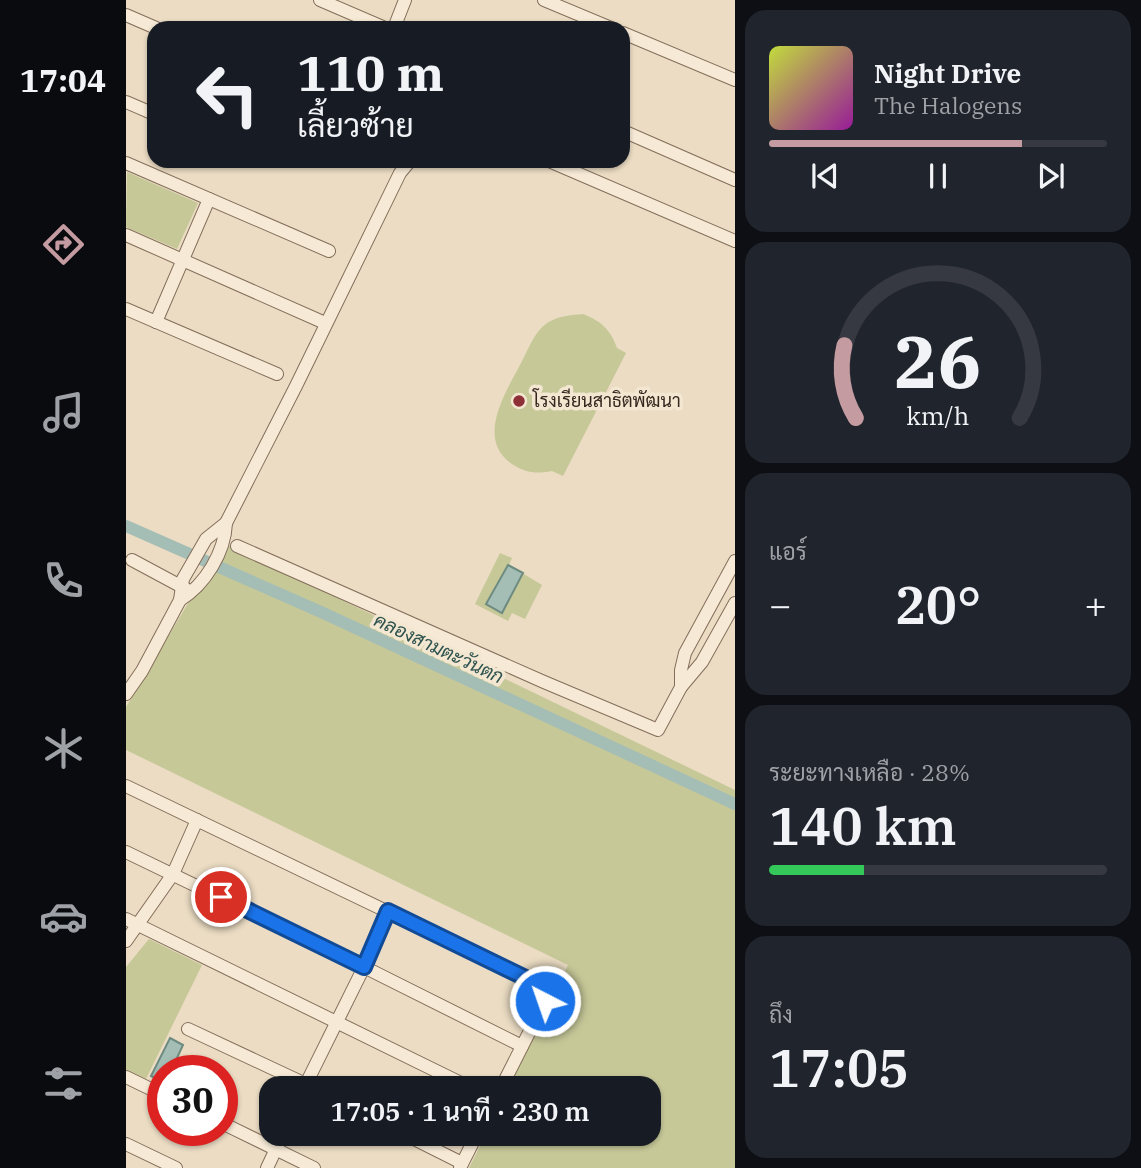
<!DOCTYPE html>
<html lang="th">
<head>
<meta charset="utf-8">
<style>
  body { margin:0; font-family:"IBM Plex Serif",Sarabun,serif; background:#20242c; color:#f1f3f6; height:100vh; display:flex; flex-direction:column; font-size:26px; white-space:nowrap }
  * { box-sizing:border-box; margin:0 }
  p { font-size:23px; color:#9ea1a6 }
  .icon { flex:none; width:38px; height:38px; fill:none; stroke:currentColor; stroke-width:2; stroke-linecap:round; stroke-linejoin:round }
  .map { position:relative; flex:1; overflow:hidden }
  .panel { display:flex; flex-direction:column; gap:10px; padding:10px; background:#0d0f14; width:406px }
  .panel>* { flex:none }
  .top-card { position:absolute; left:21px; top:21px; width:483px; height:147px; border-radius:21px; box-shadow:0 2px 5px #0004; background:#171b24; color:#f1f3f6; overflow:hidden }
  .speed { position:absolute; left:21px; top:1055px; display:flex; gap:14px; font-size:35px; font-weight:700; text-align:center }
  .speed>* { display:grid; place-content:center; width:91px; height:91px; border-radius:50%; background:#171b24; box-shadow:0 2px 5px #0004; line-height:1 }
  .speed .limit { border:10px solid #d22; background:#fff; color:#111 }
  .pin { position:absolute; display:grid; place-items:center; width:60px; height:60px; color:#fff; margin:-30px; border:4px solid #fff; border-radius:50%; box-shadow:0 2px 7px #0007 }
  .me { position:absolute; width:77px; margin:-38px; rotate:319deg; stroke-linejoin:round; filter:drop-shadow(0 0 5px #0008) }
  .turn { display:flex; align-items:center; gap:24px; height:147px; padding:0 35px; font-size:32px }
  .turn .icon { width:91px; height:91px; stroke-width:2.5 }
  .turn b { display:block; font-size:49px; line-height:60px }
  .big { font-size:52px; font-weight:600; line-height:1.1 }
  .panel .widget { flex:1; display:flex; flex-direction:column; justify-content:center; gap:10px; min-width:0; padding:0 24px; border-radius:21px; background:#20242c }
  .panel .dial { align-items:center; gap:0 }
  .dial svg { height:182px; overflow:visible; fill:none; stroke:#363941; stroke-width:7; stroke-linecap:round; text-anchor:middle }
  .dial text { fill:#f1f3f6; stroke:none }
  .song { display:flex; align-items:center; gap:21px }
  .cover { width:84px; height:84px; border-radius:10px; background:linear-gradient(135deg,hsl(70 70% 55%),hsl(300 70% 35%)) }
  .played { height:7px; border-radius:4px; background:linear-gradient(90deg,#c49ba0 75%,#363941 75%) }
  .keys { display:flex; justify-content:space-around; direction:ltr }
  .heat { display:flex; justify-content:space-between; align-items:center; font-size:38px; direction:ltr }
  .charge { height:10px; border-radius:5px; background:linear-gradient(90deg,#34c759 28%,#363941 0) }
  .trip { position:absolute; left:133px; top:1076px; width:402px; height:70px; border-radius:21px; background:#171b24; box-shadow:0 2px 5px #0004; font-weight:600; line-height:70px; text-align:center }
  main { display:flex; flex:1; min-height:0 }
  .menu { display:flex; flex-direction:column; width:126px; justify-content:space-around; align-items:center; background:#090b0e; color:#9ea1a6 }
  .menu .icon { width:49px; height:49px }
  .menu .on { color:#c49ba0 }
  .menu b { font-size:32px; color:#f1f3f6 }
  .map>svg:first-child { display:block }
  .green { fill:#c6c898 }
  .water { fill:#a5beb5; stroke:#6d8b81; stroke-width:2 }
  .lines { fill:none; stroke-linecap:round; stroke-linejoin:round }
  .canal { stroke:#a5beb5; stroke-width:12 }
  .street-casing { stroke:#846e5b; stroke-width:14 }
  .street { stroke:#f6ead6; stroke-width:12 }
  .route-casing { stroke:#114b97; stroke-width:18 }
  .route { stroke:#1a73e8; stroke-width:12 }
  .poi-dot { fill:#8e3038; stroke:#f3e7d2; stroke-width:2.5 }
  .labels { text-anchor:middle; stroke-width:7; stroke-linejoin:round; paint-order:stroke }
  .poi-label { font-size:18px; fill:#35271e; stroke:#f3e7d2; text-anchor:start }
  .water-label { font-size:19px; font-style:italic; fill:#2f534e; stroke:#f3e7d2 }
</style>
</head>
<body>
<main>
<nav class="menu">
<b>17:04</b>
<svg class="icon on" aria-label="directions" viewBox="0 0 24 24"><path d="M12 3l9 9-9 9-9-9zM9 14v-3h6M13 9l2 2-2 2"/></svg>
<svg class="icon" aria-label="music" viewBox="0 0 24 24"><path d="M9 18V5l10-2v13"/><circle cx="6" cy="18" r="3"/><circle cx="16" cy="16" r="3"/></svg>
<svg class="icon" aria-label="phone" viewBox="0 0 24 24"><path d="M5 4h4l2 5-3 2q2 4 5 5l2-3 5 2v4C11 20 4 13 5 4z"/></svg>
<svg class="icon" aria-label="climate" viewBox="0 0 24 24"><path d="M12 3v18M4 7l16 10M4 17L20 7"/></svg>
<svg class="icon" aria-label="car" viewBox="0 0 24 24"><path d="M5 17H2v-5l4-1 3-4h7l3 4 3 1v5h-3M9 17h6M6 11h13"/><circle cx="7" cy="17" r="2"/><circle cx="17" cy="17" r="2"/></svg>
<svg class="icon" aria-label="filters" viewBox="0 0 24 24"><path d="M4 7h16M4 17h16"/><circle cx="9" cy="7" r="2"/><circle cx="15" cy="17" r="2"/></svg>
</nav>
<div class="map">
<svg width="609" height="1168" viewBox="0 0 609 1168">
  <rect width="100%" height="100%" fill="#ebdcc3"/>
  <g class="green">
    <polygon points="1,172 72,203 51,249 0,227"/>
    <path d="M 457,314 C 475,321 485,330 491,348 L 500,353 L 437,476 L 426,471 C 411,474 399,473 386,464 C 349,439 380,392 395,363 C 402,350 408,332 421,323 C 432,316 445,315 457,314 Z"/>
    <polygon points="98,543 609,790 609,1168 343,1168 360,1134 523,1134 523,1088 382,1088 442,965 0,750 0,707"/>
    <polygon points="374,553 386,558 383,565 416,585 399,619 386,613 382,621 349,604"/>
    <polygon points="23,939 76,965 20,1079 0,1070 0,967"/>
  </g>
  <g class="water">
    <polygon points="382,565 397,573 376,613 360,604"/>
    <polygon points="44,1038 57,1045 45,1071 37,1071 37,1082 25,1076"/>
  </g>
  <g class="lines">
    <polyline class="canal" points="0,526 195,612 609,804"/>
    <g class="street-casing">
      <g id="street">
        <polyline points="194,0 259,28"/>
        <polyline points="418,0 485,28"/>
        <polyline points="0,15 30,28"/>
        <polyline points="268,28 279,0"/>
        <polyline points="497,33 609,80"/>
        <polyline points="0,102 28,114"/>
        <polyline points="497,131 609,180"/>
        <polyline points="423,161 609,241"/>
        <polyline points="0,163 203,251"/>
        <polyline points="0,235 199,323"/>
        <polyline points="0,309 151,374"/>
        <polyline points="30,322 83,199"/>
        <polyline points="111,546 418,682 532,730 555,687 576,662 609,603"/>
        <polyline points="6,560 60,589"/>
        <path d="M 54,600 C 79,585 99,552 100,523 L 170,386 L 274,173 L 284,161"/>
        <polyline points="555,687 555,670 559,653 609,561"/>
        <polyline points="0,694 16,671 54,600 57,579 80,539 100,523"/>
        <polyline points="0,786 414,985 420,992 419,1001 375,1088"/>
        <polyline points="0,852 238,967 396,1046"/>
        <polyline points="0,919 345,1088"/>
        <polyline points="0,941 47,874 71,820"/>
        <polyline points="62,1029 186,1087"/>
        <polyline points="0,1077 37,1095"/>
        <polyline points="178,1088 238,967 262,911"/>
        <polyline points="96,1123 188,1168"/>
        <polyline points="278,1134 336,1163"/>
        <polyline points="0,1144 50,1168"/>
        <polyline points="141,1168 157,1134"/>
        <polyline points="334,1168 351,1134"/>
      </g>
    </g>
    <use href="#street" class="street"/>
  </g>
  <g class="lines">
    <g class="route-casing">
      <polyline id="route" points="95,897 238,967 262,911 414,985 420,992 419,1001"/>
    </g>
    <use href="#route" class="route"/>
  </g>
  <circle class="poi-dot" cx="393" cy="401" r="7"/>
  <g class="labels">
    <g class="poi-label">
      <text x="407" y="407">โรงเรียนสาธิตพัฒนา</text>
    </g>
    <g class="water-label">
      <text transform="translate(313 648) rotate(25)" y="7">คลองสามตะวันตก</text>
    </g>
  </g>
</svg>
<div class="speed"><div class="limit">30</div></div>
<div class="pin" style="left:95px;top:897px;background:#d93025"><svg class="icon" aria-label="arrive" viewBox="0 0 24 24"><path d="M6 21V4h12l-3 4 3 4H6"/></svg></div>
<svg class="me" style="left:419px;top:1001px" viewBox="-20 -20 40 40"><circle r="17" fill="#1a73e8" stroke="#fff" stroke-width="3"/><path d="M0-11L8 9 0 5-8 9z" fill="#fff"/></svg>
<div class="trip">17:05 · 1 นาที · 230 m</div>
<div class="top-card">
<div class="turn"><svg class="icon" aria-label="left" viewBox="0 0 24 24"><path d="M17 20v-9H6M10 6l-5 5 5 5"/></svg><div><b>110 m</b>เลี้ยวซ้าย</div></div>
</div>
</div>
<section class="panel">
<div class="widget">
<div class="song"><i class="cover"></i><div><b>Night Drive</b><p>The Halogens</p></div></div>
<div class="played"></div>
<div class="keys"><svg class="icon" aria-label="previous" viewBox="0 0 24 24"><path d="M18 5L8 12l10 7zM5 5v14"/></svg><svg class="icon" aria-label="pause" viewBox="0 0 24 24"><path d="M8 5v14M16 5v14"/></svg><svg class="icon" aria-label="next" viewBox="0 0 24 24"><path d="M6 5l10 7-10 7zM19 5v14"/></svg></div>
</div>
<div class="widget dial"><svg viewBox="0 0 100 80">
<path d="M14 69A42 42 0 1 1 86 69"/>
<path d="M14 69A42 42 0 0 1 9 37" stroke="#c49ba0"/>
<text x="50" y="56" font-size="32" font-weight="700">26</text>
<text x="50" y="72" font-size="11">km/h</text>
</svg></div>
<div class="widget"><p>แอร์</p>
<div class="heat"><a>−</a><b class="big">20°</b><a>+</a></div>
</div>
<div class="widget"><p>ระยะทางเหลือ · 28%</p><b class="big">140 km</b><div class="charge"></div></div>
<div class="widget"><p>ถึง</p><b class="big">17:05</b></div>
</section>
</main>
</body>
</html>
